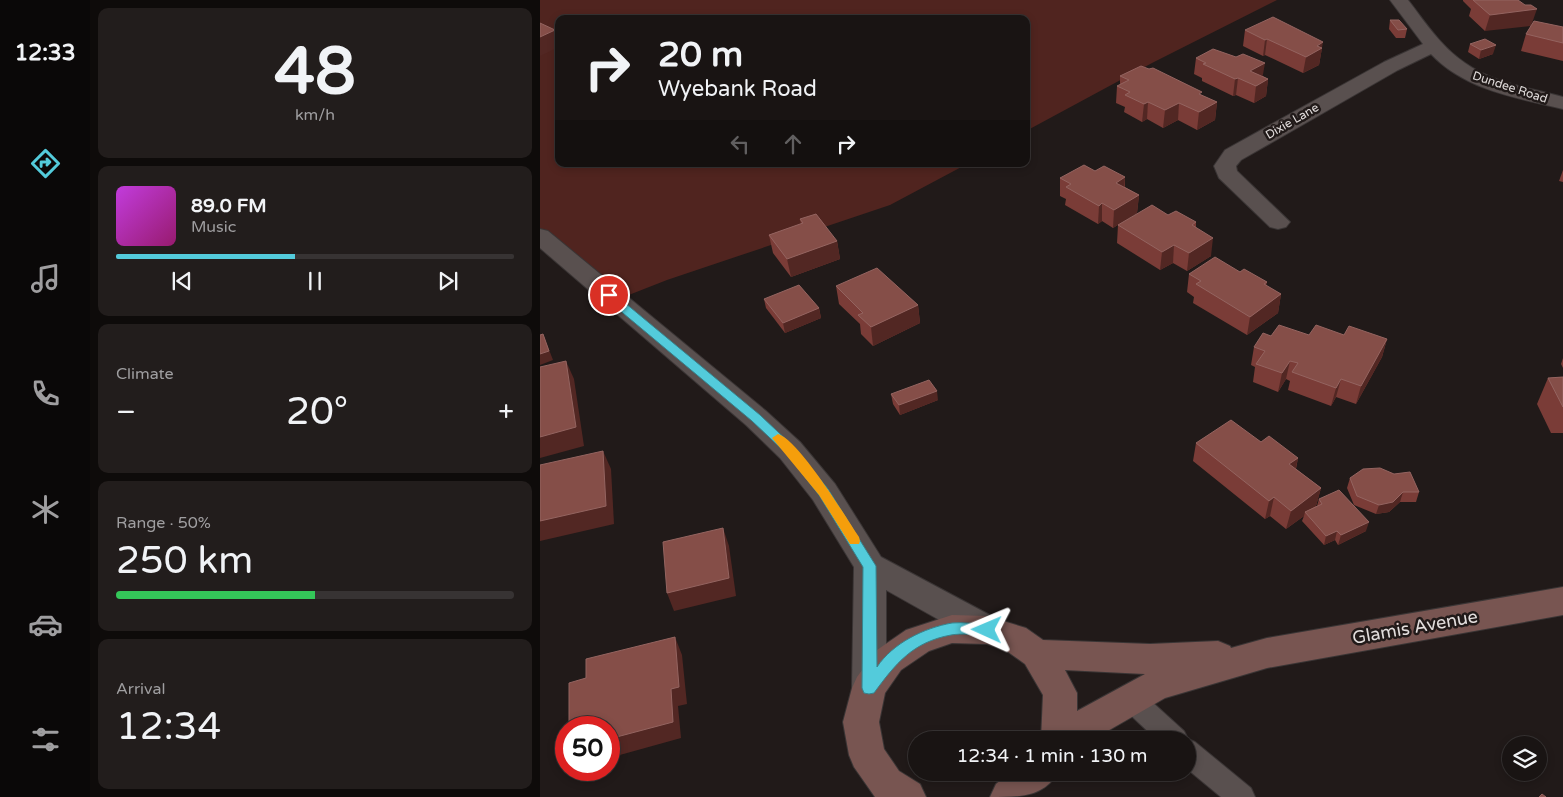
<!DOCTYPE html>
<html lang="en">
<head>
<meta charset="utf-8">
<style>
  body { margin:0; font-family:"Varela Round",sans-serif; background:#221d1c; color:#f1f3f6; height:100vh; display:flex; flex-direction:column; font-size:19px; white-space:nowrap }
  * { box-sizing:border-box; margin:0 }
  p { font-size:16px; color:#9f9ea0 }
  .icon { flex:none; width:28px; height:28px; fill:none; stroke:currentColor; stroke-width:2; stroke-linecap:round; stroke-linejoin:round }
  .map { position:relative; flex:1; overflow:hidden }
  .details { display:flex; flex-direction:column; gap:8px; padding:8px; background:#0e0b0a; width:450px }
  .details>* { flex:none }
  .banner { position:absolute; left:15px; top:15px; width:475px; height:152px; border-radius:10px; box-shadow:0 2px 8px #0003,0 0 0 1px #373333; background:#191413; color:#f1f3f6; overflow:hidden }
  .buttons { position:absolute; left:962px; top:736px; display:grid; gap:10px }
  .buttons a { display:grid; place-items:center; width:45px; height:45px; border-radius:50%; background:#191413; box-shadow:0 2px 8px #0003,0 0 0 1px #373333; font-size:25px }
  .speed { position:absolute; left:15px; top:716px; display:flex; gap:10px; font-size:25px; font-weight:700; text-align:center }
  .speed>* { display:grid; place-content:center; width:65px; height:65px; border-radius:50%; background:#191413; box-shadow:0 2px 8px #0003,0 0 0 1px #373333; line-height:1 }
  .speed .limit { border:8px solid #d22; background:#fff; color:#111 }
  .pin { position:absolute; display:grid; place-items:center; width:42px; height:42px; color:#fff; margin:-21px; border:2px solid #fff; border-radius:50%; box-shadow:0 1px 5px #0007 }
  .me { position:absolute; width:55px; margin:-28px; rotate:271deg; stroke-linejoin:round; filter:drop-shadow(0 0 4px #0008) }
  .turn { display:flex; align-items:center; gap:18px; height:105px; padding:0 20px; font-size:22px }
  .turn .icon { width:65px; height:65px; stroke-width:2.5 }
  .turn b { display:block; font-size:35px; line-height:42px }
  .lanes { display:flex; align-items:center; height:48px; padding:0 20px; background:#0003; justify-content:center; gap:25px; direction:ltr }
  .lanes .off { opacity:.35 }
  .big { font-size:38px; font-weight:600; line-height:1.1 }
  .details .card { flex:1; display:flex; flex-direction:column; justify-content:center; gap:8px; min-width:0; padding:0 18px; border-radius:10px; background:#221d1c }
  .details .dial { align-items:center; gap:0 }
  .dial b { font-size:65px; line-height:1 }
  .song { display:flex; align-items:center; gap:15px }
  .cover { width:60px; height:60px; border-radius:8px; background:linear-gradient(135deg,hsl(290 70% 55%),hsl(320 70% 35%)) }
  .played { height:5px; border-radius:2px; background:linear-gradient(90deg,#53cbdb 45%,#373333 45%) }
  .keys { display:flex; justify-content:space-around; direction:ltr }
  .heat { display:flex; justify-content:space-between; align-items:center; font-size:28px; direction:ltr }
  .charge { height:8px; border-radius:4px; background:linear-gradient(90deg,#34c759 50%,#373333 0) }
  .trip { position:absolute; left:368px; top:731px; width:288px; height:50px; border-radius:25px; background:#191413; box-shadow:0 2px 8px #0003,0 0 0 1px #373333; font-weight:600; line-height:50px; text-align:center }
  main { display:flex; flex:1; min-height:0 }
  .menu { display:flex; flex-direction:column; width:90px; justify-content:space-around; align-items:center; background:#0a0808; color:#9f9ea0 }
  .menu .icon { width:35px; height:35px }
  .menu .selected { color:#53cbdb }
  .menu b { font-size:22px; color:#f1f3f6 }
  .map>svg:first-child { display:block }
  .green { fill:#50241f }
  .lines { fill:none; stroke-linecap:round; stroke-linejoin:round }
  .service-casing { stroke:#3a3535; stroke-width:2 }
  .minor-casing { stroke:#3a3535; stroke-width:2 }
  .tertiary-casing { stroke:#3a3535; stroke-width:2 }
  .secondary-casing { stroke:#3a3535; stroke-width:2 }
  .service { fill:#59504f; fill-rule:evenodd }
  .minor { fill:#59504f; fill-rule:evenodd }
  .tertiary { fill:#59504f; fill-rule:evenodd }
  .secondary { fill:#785551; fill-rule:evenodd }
  .wall { fill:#7a3c37 }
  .shaded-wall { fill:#522723 }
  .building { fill:#854e48; stroke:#946460 }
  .route { fill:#53cbdb; stroke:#36848e }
  .slow { fill:#f59e0b }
  .labels { text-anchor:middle; stroke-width:5; stroke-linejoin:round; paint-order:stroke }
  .far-street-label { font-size:12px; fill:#e3dedd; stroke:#211a19 }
  .near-street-label { font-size:18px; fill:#e3dedd; stroke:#211a19 }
</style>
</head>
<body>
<main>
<nav class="menu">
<b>12:33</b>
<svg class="icon selected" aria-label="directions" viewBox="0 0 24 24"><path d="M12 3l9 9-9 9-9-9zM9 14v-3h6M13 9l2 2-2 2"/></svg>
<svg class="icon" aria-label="music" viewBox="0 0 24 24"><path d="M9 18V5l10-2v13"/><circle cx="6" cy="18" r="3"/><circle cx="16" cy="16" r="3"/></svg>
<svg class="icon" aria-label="phone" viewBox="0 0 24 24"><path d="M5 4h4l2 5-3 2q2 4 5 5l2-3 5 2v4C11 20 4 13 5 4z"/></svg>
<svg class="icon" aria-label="climate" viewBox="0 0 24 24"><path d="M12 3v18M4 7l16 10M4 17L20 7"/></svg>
<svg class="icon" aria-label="car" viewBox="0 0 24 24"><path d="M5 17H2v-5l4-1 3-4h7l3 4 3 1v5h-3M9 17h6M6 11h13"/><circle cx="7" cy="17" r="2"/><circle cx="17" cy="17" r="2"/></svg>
<svg class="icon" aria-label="filters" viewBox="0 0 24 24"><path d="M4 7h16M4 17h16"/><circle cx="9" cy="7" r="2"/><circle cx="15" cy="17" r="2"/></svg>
</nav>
<section class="details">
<div class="card dial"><b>48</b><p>km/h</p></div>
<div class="card">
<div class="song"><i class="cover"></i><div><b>89.0 FM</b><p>Music</p></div></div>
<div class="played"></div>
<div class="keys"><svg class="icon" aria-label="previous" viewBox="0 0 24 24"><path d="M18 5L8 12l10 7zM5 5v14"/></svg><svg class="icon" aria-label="pause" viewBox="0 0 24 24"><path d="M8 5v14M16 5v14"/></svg><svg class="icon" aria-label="next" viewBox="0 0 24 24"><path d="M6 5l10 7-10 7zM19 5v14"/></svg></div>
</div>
<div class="card"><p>Climate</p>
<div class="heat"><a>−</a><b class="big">20°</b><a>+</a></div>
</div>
<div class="card"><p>Range · 50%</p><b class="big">250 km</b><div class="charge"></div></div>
<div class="card"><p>Arrival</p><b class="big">12:34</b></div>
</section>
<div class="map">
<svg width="1023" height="797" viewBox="0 0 1023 797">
  <rect width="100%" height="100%" fill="#211a19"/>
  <polygon class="green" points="0,0 737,0 612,63 486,131 486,19 19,19 19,164 427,164 350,205 127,280 76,300 0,234"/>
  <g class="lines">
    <g class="service-casing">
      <polygon id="service" points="591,688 600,691 644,731 648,739 655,742 711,788 715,797 681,797 646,768 646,740 617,740 582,707 578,699 582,691"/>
    </g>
    <g class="minor-casing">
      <path id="minor" d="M 850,0 L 868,0 C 885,22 901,47 925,63 C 953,83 990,88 1023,97 L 1023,109 C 977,98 925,90 891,54 L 858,70 L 701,160 L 696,166 L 697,171 L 750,222 L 746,227 L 738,229 L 730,227 L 679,178 L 674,166 L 685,150 L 844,62 L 883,44 Z"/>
    </g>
    <g class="tertiary-casing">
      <polygon id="tertiary" points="0,229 8,231 226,411 260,442 295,484 341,557 459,620 464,630 459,640 447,644 435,640 346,590 346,688 341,699 329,703 317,699 312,688 314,567 273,500 240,458 206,425 0,248"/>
    </g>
    <g class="secondary-casing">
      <g id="secondary">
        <path d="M 1023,587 L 1023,615 L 727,668 L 625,698 L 552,740 L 501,740 L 503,695 L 485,664 L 464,649 L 447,644 L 412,643 L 389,651 L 361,670 L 345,693 L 339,722 L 344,749 L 359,771 L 380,784 L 386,797 L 335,797 L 314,767 L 309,755 L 303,722 L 312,688 L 317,677 L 337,650 L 366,630 L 412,615 L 447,616 L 486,628 L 503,640 L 610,644 L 678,641 L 690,646 L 691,648 L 727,638 ZM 525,670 L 605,674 L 537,711 L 537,693 Z"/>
        <path d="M 471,772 L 518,772 C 504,797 481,797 450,797 L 456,784 Z"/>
      </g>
    </g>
    <use href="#service" class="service"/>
    <use href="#minor" class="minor"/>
    <use href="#tertiary" class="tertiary"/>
    <use href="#secondary" class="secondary"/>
  </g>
  <g class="wall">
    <polygon points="923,0 978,0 945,31 929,16 931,9 923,1"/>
    <polygon points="850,20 867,29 865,38 856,38 849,29"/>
    <polygon points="1023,27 1023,61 981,51 986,34"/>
    <polygon points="705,30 782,48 779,65 763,73 725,55 723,56 703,46"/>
    <polygon points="930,44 953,54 939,59 928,52"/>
    <polygon points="656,58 723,76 728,79 726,96 714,103 696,95 693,96 662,81 662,78 654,74"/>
    <polygon points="580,76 661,95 677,102 675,120 657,130 638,120 623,128 607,119 602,122 584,112 585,107 576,103 577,86 580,85"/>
    <polygon points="1023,170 1023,182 1019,181"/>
    <polygon points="555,171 585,177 585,187 599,195 597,213 573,228 562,221 558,224 525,205 526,199 520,196 520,178"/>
    <polygon points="628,215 656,222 656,227 671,256 647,271 633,263 620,270 577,243 578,225"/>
    <polygon points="260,219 297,241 300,259 251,277 233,253 229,235 261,224"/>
    <polygon points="700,272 727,282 726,286 741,294 738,313 707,335 653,303 654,297 647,292 649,274"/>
    <polygon points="296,286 378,305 380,323 333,346 321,334 320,324 299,304"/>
    <polygon points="224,299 279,308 281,318 245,333 226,308"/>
    <polygon points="804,335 847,339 842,357 816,404 796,397 791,406 748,390 750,381 746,379 738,392 713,382 715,367 711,365 714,347 731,336"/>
    <polygon points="1023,358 1023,368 1021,364"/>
    <polygon points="1023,377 1023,433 1011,433 997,404 1008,378"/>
    <polygon points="351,394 398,400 360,415 353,404"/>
    <polygon points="721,442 758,458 756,469 781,488 776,506 777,506 779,499 826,531 798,545 795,540 784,545 762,521 764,516 746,529 730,516 725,519 653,461 656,443"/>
    <polygon points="810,478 879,492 876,502 860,502 849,512 836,514 814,505 807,488"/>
  </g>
  <g class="shaded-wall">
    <polygon points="997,9 991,26 945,31 950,15"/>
    <polygon points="15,30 19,42 19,47 0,56 0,37"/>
    <polygon points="727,39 725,55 723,56 725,40"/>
    <polygon points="783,42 779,65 763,73 766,57 777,46"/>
    <polygon points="956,45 953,54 939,59 941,50"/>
    <polygon points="725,63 722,80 710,71"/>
    <polygon points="698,78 696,95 693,96 695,79"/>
    <polygon points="728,79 726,96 714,103 716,86"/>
    <polygon points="608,102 607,119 602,122 604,104"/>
    <polygon points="677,102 675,120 657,130 659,112"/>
    <polygon points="639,103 638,120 623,128 625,110"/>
    <polygon points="585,177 584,195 576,183"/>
    <polygon points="599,195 597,213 573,228 574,210"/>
    <polygon points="562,203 562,221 558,224 559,206"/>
    <polygon points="673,238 671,256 647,271 649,253"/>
    <polygon points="297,241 300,259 251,277 247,259"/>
    <polygon points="634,245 633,263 620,270 622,252"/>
    <polygon points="741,294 738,313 707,335 710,317"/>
    <polygon points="378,305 380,323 333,346 331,327"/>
    <polygon points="279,308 281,318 245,333 243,323"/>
    <polygon points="3,334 13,360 0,365 0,354"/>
    <polygon points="847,339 842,357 816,404 821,386"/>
    <polygon points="26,361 34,379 44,446 0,458 0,437"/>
    <polygon points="750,361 746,379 738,392 742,373"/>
    <polygon points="801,379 796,397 791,406 796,388"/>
    <polygon points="397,391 398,400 360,415 359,405"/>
    <polygon points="63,451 71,469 74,524 0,541 0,521"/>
    <polygon points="758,458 754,476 749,464"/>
    <polygon points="781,488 776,506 765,512 764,516 746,529 751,511"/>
    <polygon points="863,492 860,502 849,512 836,514 839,505"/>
    <polygon points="734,497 730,516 725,519 729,501"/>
    <polygon points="829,522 826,531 798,545 801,535"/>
    <polygon points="183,528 189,546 196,596 134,611 127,593"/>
    <polygon points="797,531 795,540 784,545 786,536"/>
    <polygon points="135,637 142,655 147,704 138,706 141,738 69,758 69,739"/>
  </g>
  <g class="building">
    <polygon points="933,0 978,0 985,5 991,5 997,9 950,15"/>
    <polygon points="733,17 783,42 777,46 782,48 766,57 727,39 725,40 705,30"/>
    <polygon points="850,20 859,20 867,29 858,30"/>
    <polygon points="994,21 1023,27 1023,43 986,34"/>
    <polygon points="0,23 15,30 0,37"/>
    <polygon points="945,39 956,45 941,50 930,44"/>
    <polygon points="673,49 696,57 703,54 725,63 710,71 728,79 716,86 698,78 695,79 663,64 666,63 656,58"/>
    <polygon points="601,66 609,69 613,68 662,92 659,94 677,102 659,112 639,103 625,110 608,102 604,104 585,95 590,92 577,86 589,80 580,76"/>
    <polygon points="544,165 555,171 564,166 585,177 576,183 599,195 574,210 562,203 559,206 526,187 531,184 520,178"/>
    <polygon points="612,205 628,215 636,211 656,222 652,225 673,238 649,253 634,245 622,252 578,225"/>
    <polygon points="276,214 297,241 247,259 229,235 263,223 260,219"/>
    <polygon points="675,257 700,272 704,269 727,282 724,284 741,294 710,317 656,284 661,281 649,274"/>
    <polygon points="337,268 378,305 331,327 318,315 323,313 296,286"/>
    <polygon points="259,285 279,308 243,323 224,299"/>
    <polygon points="739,325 769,335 776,325 804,335 809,326 847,339 821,386 801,379 796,388 752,372 758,363 750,361 742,373 716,364 725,351 714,347 723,333 731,336"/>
    <polygon points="3,334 9,351 0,354 0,335"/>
    <polygon points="26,361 36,427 0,437 0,367"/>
    <polygon points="1023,377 1023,407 1008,378"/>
    <polygon points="389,380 397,391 359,405 351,394"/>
    <polygon points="691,420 721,442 729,436 758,458 749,464 781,488 751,511 734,497 729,501 656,443"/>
    <polygon points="63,451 66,506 0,521 0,465"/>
    <polygon points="840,468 854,474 870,472 879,492 863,492 853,502 839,505 817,496 810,478 823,469"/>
    <polygon points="799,490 829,522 801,535 797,531 786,536 765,512 782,504 779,499"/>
    <polygon points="183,528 189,578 127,593 123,542"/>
    <polygon points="135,637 139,687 131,689 133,722 69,739 69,728 29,728 29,683 46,678 46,659"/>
    <polygon points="1002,794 1006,797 999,797"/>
  </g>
  <path class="route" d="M 69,292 L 73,293 L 220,415 L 254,447 L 288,489 L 336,566 L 337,667 C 353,643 384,628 412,623 C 423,622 436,624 447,624 L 452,625 L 454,630 L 452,634 L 447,635 C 436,635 422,633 411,635 C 373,642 356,663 334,693 L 329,694 L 324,693 L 322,688 L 323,567 L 279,495 L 246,453 L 212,421 L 65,298 L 64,295 Z"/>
  <path class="slow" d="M 238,434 C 259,440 305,516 319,537 L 320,541 L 319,544 L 310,544 L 279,495 L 232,438 Z"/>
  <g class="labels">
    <g class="far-street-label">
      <text transform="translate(970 87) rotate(18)" y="4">Dundee Road</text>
      <text transform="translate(752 121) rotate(-30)" y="4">Dixie Lane</text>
    </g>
    <g class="near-street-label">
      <text transform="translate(875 627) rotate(-10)" y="6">Glamis Avenue</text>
    </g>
  </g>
</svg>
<div class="buttons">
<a><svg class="icon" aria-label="layers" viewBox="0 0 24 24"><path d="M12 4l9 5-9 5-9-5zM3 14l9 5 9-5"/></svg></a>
</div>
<div class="speed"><div class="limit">50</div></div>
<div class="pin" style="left:69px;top:295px;background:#d93025"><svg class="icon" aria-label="arrive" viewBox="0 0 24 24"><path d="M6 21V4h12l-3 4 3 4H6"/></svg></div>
<svg class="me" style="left:447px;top:630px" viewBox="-20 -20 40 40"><path d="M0-17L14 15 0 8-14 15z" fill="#53cbdb" stroke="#fff" stroke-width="4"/></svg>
<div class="trip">12:34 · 1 min · 130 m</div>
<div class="banner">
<div class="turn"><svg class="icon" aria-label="right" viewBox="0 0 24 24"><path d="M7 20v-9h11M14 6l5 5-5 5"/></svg><div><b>20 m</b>Wyebank Road</div></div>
<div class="lanes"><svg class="icon off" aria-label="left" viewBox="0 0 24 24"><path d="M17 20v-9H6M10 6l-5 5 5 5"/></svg><svg class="icon off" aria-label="ahead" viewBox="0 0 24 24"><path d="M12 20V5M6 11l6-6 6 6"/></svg><svg class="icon" aria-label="right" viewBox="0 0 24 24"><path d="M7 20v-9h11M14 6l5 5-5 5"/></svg></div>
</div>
</div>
</main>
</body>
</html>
